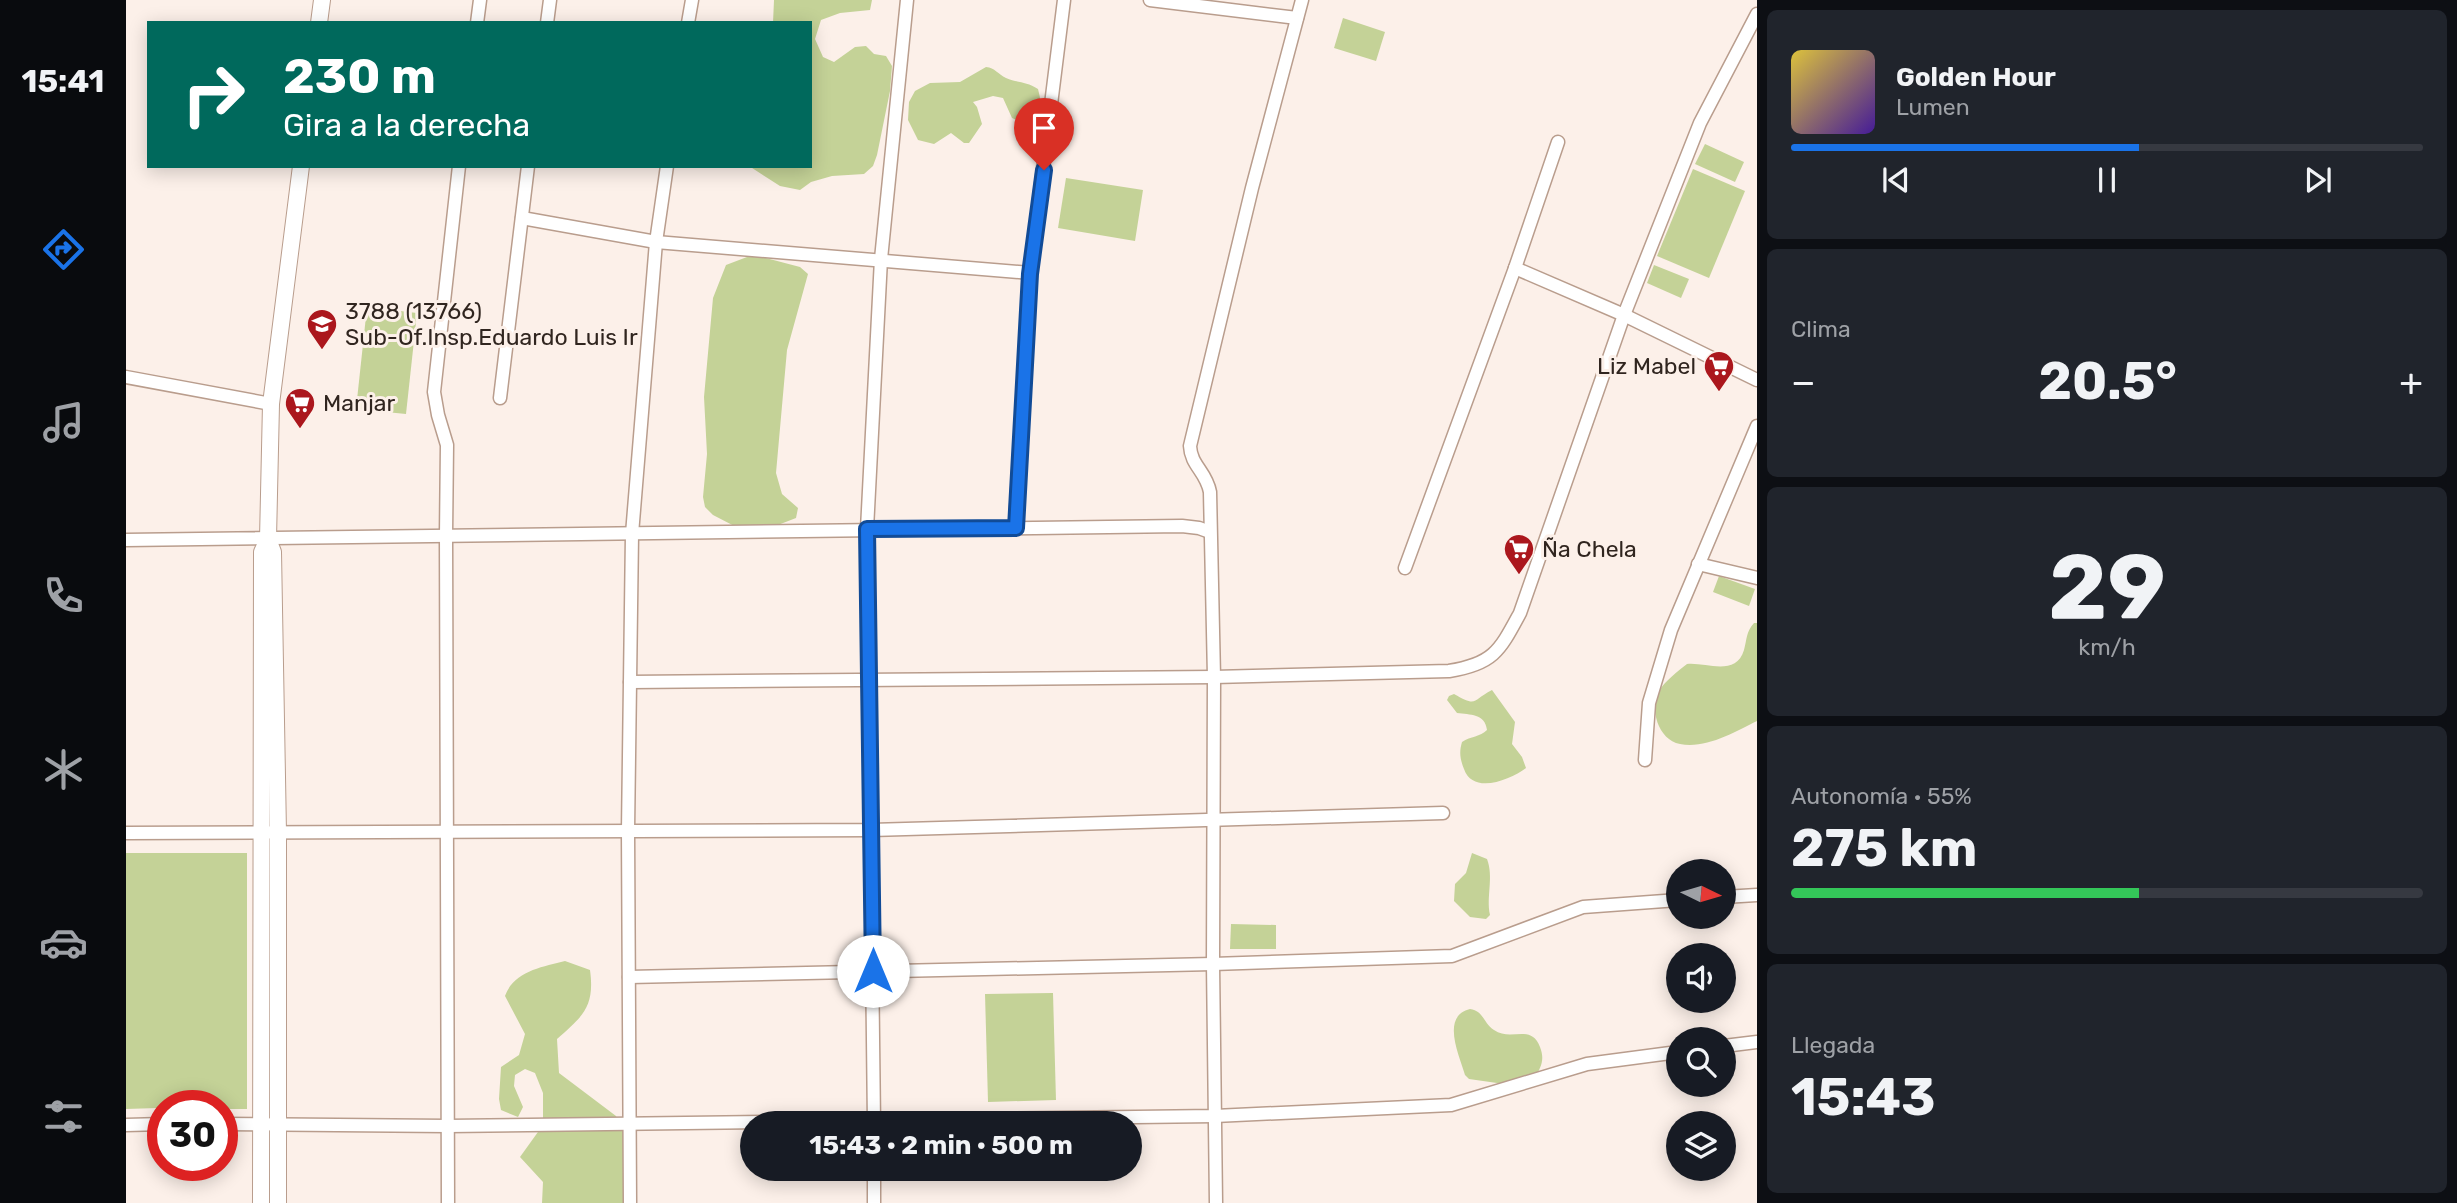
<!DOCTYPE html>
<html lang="es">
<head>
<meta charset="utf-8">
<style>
  body { margin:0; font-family:Rubik,sans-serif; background:#20242c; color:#f1f3f6; height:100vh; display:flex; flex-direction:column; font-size:26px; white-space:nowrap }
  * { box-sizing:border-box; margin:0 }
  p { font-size:23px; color:#9ea1a6 }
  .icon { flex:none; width:38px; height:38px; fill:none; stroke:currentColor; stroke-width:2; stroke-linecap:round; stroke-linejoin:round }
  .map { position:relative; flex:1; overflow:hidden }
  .side { display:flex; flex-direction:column; gap:10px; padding:10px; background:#0d0f14; width:700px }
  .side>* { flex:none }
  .guide { position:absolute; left:21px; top:21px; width:665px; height:147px; border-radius:0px; box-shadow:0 4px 18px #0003; background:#00695c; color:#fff; overflow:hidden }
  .needle { width:46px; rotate:95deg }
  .controls { position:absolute; left:1540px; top:859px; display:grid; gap:14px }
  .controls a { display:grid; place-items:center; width:70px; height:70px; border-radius:50%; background:#171b24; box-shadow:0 4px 18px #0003; font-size:35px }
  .speed { position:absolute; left:21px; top:1090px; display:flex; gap:14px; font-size:35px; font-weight:700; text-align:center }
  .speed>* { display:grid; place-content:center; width:91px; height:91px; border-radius:50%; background:#171b24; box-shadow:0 4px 18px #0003; line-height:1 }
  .speed .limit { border:10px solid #d22; background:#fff; color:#111 }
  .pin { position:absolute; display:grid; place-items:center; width:60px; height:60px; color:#fff; margin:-72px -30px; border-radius:50% 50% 50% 0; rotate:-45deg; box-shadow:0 0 7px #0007 }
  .pin .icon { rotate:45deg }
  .me { position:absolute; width:77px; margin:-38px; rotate:0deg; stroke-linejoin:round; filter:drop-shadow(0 0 5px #0008) }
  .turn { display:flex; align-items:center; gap:24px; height:147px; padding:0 21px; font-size:32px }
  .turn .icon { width:91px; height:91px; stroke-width:2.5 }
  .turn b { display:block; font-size:49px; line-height:60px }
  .big { font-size:52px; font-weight:700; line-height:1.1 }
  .side .card { flex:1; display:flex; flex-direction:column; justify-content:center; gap:10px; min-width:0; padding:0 24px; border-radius:10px; background:#20242c }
  .side .dial { align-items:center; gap:0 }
  .dial b { font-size:91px; line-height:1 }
  .song { display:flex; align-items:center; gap:21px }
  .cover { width:84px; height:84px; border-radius:10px; background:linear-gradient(135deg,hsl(50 70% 55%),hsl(260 70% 35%)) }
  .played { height:7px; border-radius:4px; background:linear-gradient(90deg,#1a73e8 55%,#363941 55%) }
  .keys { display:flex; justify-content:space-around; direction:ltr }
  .heat { display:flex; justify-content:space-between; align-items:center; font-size:38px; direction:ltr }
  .charge { height:10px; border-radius:5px; background:linear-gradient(90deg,#34c759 55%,#363941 0) }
  .trip { position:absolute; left:614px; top:1111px; width:402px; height:70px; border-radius:35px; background:#171b24; box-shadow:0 4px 18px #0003; font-weight:700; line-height:70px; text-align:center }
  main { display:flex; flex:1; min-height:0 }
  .tabs { display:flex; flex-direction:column; width:126px; justify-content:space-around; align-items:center; background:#090b0e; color:#9ea1a6 }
  .tabs .icon { width:49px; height:49px }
  .tabs .on { color:#1a73e8 }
  .tabs b { font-size:32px; color:#f1f3f6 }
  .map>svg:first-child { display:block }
  .green { fill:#c4d297 }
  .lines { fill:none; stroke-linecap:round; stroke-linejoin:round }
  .minor-casing { stroke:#b99d8d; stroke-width:15 }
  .tertiary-casing { stroke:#b99d8d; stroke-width:18 }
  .minor { stroke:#fff; stroke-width:12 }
  .tertiary { stroke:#fff; stroke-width:16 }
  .route-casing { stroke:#114b97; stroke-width:18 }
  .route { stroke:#1a73e8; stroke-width:12 }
  .labels { text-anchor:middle; stroke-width:6; stroke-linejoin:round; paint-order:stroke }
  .poi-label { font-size:23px; fill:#30251f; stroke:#fcf0e9; text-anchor:start }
</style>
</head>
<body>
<main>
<nav class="tabs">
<b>15:41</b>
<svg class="icon on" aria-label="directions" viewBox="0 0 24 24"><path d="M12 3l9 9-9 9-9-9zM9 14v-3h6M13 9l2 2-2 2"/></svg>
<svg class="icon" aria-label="music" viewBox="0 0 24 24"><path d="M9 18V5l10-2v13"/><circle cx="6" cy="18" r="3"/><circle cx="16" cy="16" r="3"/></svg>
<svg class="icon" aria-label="phone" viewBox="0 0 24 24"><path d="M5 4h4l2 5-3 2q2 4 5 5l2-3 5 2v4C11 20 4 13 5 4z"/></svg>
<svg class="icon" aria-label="climate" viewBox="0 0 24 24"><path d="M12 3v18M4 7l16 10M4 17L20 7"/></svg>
<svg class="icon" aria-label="car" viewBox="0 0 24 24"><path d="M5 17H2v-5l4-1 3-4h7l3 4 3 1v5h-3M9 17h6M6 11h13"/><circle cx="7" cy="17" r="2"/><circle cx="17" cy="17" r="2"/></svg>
<svg class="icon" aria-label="filters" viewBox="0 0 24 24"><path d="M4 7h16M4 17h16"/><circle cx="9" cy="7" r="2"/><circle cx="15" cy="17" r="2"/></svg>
</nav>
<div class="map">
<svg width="1631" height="1203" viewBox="0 0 1631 1203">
  <rect width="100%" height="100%" fill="#fcf0e9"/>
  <g class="green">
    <polygon points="648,0 746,0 744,10 714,13 695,20 689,39 697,57 708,62 729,47 740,46 748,54 760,56 766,66 764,91 751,155 747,166 738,174 706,176 685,182 674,190 654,186 623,166 684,166 684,23 647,23"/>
    <polygon points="1217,18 1259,32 1250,61 1208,48"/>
    <path d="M 860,67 C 869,68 872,74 880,78 C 891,83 900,81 912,89 C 917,108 919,135 906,150 L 902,147 L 900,124 L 886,118 L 877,98 L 867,96 L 847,102 L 851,107 L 856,124 L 843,143 L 838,143 L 825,133 L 808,144 L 792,140 L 782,120 L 783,102 L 789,91 L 804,83 L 834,82 Z"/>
    <polygon points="1579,144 1618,162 1609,182 1569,164"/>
    <polygon points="1567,169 1619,191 1583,278 1531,256"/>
    <polygon points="940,178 1017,190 1009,241 932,228"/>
    <polygon points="632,256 674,267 682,274 661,350 650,473 656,494 672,508 670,518 639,530 616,530 587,515 579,507 577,497 581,454 578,397 587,298 600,265 621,257"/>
    <polygon points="1528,265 1563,279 1555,298 1521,283"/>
    <polygon points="241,307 291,313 280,414 230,409"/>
    <polygon points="1593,576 1629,589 1623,606 1587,592"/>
    <path d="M 1628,623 L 1631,623 L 1631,721 C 1609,732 1580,749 1554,744 C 1532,740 1523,708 1533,691 C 1539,681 1552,671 1561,664 C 1580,662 1610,677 1618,650 C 1621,639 1620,632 1628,623 Z"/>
    <path d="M 1366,690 L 1389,722 L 1386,744 L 1396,757 L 1400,768 C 1384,780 1347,795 1338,769 C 1334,759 1333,752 1336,742 C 1345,736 1354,737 1361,730 C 1359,713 1344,715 1331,713 L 1321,700 L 1323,696 L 1328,694 C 1352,708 1346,700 1366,690 Z"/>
    <polygon points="0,853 121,853 121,1109 96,1109 96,1106 0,1109"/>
    <path d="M 1346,853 L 1361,859 C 1368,878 1360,896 1364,915 L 1360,919 L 1344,917 L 1328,901 L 1329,884 L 1340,873 Z"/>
    <polygon points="1105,924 1150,925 1150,949 1104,949"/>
    <path d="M 439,961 L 464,970 C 469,1007 457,1016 431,1039 L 433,1073 L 490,1116 L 498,1133 L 498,1203 L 416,1203 L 417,1182 L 394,1157 L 417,1125 L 417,1093 L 409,1073 L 399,1069 L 389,1075 L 388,1086 L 397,1107 L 392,1117 L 375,1110 L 373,1099 L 375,1067 L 393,1055 L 399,1034 L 379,996 C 388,971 416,967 439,961 Z"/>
    <polygon points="927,993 930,1100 862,1102 859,994"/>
    <path d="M 1344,1009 C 1358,1011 1357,1023 1368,1030 C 1385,1042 1405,1023 1414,1047 C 1419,1060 1415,1067 1409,1078 L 1378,1084 L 1343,1079 L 1339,1075 C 1334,1057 1314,1016 1344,1009 Z"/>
  </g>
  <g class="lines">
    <g class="minor-casing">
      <g id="minor">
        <polyline points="1024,0 1171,18"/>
        <polyline points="351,23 354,0"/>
        <polyline points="421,23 424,0"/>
        <polyline points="562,23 566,0"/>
        <polyline points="396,218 530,242 904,273"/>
        <polyline points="1389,268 1498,315 1631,380"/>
        <polyline points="0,377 145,404"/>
        <polyline points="374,398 402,166"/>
        <polyline points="889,528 904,273 938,0"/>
        <polyline points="0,540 1056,526 1073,528 1084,532"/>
        <polyline points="1572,564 1631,578"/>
        <polyline points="1279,568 1389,268 1432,142"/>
        <path d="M 504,682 L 1088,677 L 1323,671 C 1368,664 1374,650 1394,613 L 1498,315 L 1574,123 L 1631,14"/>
        <polyline points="1519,760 1523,703 1545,630 1631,426"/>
        <polyline points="0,833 745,830 1317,813"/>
        <polyline points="1598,897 1631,895"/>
        <polyline points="503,977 1087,964 1326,956 1457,907 1552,900"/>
        <polyline points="1598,1046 1631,1042"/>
        <polyline points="96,1124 322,1126 1089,1116 1325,1105 1461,1064 1552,1052"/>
        <polyline points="748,1124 741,529 755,259 781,0"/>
        <polyline points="0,1125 37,1124"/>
        <polyline points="748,1169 748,1203"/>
        <polyline points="322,1203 320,535 321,445 312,415 308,392 333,166"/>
        <polyline points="504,1203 502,831 506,534 530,242 541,166"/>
        <path d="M 1090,1203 L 1087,964 L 1088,677 L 1084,492 C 1080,471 1065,466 1064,446 L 1126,188 L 1176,0"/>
      </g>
    </g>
    <g class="tertiary-casing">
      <g id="tertiary">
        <polyline points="193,23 196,0"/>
        <polyline points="135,1203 136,552 142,539"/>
        <polyline points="152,1203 152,833 147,552 142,539 145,404 175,166"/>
      </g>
    </g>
    <use href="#minor" class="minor"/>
    <use href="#tertiary" class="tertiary"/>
  </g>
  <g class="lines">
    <g class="route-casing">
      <polyline id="route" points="747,971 741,529 890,528 904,274 918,170"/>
    </g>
    <use href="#route" class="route"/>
  </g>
  <defs>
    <g id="school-pin" transform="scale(1.575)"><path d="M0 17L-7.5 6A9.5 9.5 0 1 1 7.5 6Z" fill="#ab171d" stroke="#fcf0e9"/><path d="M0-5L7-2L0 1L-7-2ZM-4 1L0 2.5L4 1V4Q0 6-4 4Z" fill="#fff"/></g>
    <g id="supermarket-pin" transform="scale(1.575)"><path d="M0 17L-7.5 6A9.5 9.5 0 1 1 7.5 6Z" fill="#ab171d" stroke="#fcf0e9"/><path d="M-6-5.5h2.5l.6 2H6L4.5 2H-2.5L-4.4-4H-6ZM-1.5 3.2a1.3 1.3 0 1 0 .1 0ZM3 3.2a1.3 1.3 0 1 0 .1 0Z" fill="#fff"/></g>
  </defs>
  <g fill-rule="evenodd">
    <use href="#school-pin" x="196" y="324"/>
    <use href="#supermarket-pin" x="1593" y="366"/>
    <use href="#supermarket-pin" x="174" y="403"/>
    <use href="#supermarket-pin" x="1393" y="549"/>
  </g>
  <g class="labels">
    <g class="poi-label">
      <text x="219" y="319">3788 (13766)<tspan x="219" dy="26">Sub-Of.Insp.Eduardo Luis Ir</tspan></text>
      <text x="1570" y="374" text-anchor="end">Liz Mabel</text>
      <text x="197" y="411">Manjar</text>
      <text x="1416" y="557">Ña Chela</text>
    </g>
  </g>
</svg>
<div class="controls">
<a><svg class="needle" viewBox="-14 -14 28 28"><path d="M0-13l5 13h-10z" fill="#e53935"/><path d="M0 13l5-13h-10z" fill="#9ea1a6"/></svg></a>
<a><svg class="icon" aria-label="sound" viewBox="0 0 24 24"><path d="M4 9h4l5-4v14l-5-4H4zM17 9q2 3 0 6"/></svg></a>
<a><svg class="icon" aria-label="search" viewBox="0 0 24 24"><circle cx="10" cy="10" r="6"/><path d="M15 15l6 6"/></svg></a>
<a><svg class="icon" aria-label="layers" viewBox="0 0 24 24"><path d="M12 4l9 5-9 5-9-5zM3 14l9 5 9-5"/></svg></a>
</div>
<div class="speed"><div class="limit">30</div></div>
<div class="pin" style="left:918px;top:170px;background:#d93025"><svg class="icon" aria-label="arrive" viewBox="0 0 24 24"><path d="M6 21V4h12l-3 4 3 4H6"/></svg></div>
<svg class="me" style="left:747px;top:971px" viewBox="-20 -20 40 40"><circle r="19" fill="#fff"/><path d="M0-13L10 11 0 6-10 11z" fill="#1a73e8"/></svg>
<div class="trip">15:43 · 2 min · 500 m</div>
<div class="guide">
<div class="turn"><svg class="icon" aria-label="right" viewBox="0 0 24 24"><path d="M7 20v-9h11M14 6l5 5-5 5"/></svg><div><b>230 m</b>Gira a la derecha</div></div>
</div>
</div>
<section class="side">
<div class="card">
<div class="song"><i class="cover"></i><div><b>Golden Hour</b><p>Lumen</p></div></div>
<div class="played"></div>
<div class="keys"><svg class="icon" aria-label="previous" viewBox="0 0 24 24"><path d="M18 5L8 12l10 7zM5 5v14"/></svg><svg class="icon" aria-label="pause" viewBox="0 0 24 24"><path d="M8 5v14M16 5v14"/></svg><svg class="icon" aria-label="next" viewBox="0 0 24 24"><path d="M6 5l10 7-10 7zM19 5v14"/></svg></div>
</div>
<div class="card"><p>Clima</p>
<div class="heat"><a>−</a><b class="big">20.5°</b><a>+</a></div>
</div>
<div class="card dial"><b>29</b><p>km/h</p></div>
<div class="card"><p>Autonomía · 55%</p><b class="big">275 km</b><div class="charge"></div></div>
<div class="card"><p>Llegada</p><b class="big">15:43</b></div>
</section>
</main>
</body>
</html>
